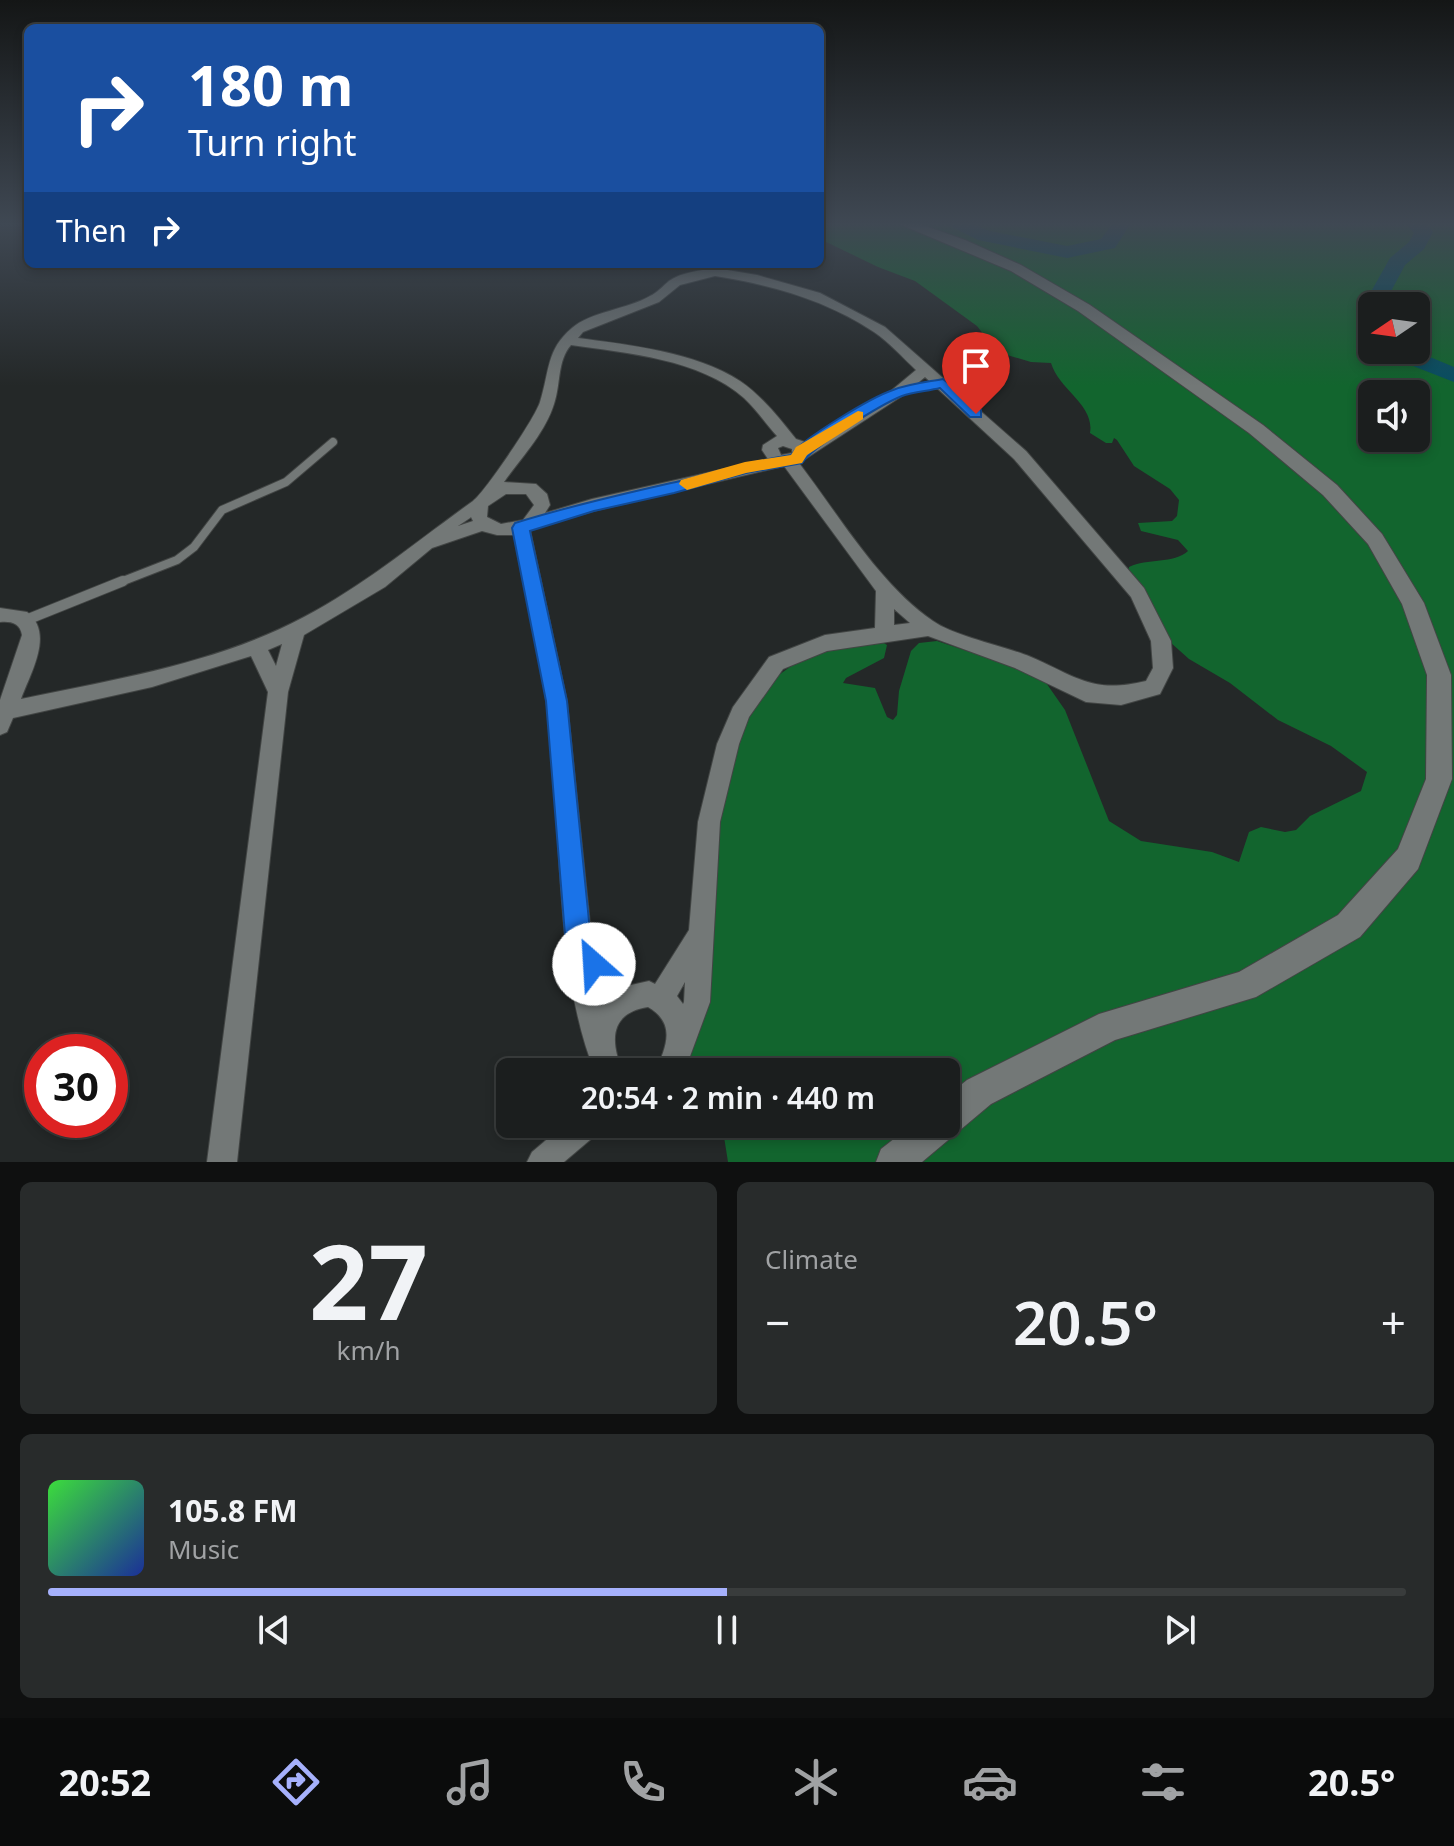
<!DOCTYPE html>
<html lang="en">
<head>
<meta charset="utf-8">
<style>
  body { margin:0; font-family:"Noto Sans",sans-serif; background:#282b2b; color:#f1f3f6; height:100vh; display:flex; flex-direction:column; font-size:30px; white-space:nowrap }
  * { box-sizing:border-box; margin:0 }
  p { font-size:26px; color:#a0a2a4 }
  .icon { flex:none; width:44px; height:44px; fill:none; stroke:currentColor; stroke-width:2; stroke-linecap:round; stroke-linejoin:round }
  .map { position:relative; height:1162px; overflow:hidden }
  .sheet { display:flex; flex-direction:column; gap:20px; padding:20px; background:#0f1010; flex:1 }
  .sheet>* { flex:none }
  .hud { position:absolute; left:24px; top:24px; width:800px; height:244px; border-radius:12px; box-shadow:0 4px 12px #0003,0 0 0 2px #393c3c; background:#1a4fa0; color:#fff; overflow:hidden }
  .needle { width:52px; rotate:257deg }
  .tools { position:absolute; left:1358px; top:292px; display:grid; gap:16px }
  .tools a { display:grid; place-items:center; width:72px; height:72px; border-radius:12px; background:#1b1e1e; box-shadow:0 4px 12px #0003,0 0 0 2px #393c3c; font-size:40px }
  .speed { position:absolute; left:24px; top:1034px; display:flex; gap:16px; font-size:40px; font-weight:700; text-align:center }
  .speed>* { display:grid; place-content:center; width:104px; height:104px; border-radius:50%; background:#1b1e1e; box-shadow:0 4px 12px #0003,0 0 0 2px #393c3c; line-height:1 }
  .speed .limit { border:12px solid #d22; background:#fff; color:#111 }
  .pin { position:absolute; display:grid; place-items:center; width:68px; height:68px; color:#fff; margin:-82px -34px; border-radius:50% 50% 50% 0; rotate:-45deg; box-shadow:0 0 8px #0007 }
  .pin .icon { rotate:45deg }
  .me { position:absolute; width:88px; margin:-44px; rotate:334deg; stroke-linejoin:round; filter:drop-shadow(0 0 6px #0008) }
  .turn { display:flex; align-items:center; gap:28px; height:168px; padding:0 32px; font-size:36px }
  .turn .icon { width:104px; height:104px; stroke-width:2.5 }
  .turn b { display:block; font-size:56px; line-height:68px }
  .then { display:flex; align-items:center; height:76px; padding:0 32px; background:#0003; gap:16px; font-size:30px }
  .big { font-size:60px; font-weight:600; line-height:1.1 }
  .sheet .card { flex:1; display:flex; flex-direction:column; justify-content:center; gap:12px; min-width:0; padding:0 28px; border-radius:12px; background:#282b2b }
  .sheet .dial { align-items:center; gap:0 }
  .dial b { font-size:104px; line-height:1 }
  .song { display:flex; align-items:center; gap:24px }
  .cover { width:96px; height:96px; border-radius:12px; background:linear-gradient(135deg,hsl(120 70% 55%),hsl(230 70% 35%)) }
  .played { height:8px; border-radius:4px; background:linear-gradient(90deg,#a6b1fc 50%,#393c3c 50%) }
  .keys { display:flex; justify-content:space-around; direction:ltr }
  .heat { display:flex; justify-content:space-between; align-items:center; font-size:44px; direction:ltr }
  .sheet .tiles { flex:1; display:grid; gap:20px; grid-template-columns:1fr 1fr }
  .card:last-child { grid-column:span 2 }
  .trip { position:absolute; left:496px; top:1058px; width:464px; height:80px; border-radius:12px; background:#1b1e1e; box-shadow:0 4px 12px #0003,0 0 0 2px #393c3c; font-weight:600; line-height:80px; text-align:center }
  .menu { display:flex; height:128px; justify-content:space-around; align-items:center; background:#0b0c0c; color:#a0a2a4 }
  .menu .icon { width:56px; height:56px }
  .menu .on { color:#a6b1fc }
  .menu b { font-size:36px; color:#f1f3f6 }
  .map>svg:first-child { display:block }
  .forest { fill:#12652e; fill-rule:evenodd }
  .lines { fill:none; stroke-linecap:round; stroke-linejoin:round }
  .river { fill:#084d60; fill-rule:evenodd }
  .service-far1-casing { stroke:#424544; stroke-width:10 }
  .service-casing { stroke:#424544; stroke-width:12 }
  .minor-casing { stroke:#424544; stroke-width:2 }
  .tertiary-casing { stroke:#424544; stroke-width:2 }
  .service-far1 { stroke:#737877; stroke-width:8 }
  .service { stroke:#737877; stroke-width:10 }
  .minor { fill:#737877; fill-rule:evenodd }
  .tertiary { fill:#737877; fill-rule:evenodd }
  .route { fill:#1a73e8; stroke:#114b97; stroke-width:2 }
  .slow { fill:#f59e0b }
</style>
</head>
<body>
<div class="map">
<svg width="1454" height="1162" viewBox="0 0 1454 1162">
  <rect width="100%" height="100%" fill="#242828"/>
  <path class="forest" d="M 820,223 L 1454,223 L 1454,1162 L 728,1162 L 722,1124 L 946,1124 L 946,1072 L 697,1072 L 687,1051 L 706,788 L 765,685 L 812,651 L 877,639 L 887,645 L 884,658 L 846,678 L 843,683 L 875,688 L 887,717 L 893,720 L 897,715 L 899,691 L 911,651 L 919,643 L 937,641 L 970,652 L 999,652 L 1042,677 L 1065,710 L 1109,821 L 1141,841 L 1212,852 L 1239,862 L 1249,832 L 1261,827 L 1285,832 L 1296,830 L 1310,816 L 1361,791 L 1367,772 L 1331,746 L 1278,720 L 1230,683 L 1189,659 L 1161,634 L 1127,578 L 1129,567 C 1147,558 1174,564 1188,551 L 1178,540 L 1141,531 L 1138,523 L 1172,521 L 1177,516 L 1179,500 L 1170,489 L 1134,466 L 1117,440 L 1114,438 L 1112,443 L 1106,443 L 1090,433 C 1095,405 1059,390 1051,363 L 1031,362 L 997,352 L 977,326 L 915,281 L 878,267 L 820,239 ZM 1372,306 L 1416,306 L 1416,350 L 1372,350 ZM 1372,394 L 1416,394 L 1416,438 L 1372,438 Z"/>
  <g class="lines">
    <g class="river">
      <polygon points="944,223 970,223 990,231 1067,246 1101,239 1113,223 1131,223 1115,248 1067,258 978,240"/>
      <polygon points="1406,223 1426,223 1433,232 1424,249 1405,265 1388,297 1394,306 1372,306 1368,297 1390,258 1409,242 1414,233"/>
      <polygon points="1391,350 1413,350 1454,367 1454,382 1395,359"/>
    </g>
    <g class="service-far1-casing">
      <polyline id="service-far1" points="118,583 177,560 194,547 222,510 286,482 333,442"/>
    </g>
    <g class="service-casing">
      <polyline id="service" points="26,620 123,581"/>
    </g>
    <g class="minor-casing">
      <g id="minor">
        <path d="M 715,268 L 757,275 L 820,293 L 885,327 L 1026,451 L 1144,588 L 1171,641 L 1173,668 L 1160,694 L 1121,705 L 1086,702 L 1015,668 L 928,636 L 827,651 L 783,669 L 749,717 L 739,744 L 720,822 L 710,1002 L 685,1070 L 655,1072 C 666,1047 677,1024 648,1007 C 609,1013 610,1042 623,1072 L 595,1072 C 557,980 561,846 552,746 C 545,674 527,605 514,535 L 497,535 L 482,531 L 432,548 L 385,587 L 304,635 L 288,692 L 237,1162 L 207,1162 L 268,692 L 251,656 L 152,687 L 13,718 L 7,732 L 0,735 L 0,700 L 22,635 C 20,623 11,621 0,622 L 0,608 L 27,612 C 55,633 30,674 21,699 C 116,679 218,663 304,617 C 365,585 417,541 473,501 C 485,492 535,418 540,402 C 550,370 546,350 572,328 C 590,312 628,309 650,296 C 657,293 663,286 669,281 C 682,272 699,271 715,268 ZM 715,276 C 772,285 826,300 874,332 C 889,342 903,358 916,370 L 892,390 L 805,442 L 796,439 C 780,419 762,396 740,381 C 695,352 630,345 578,338 L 583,332 L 659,302 L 680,285 ZM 571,345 C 627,353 700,359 744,398 C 756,409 766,424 777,436 L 763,445 L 762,450 L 768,459 L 592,499 L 545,513 L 550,505 L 547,494 L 536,484 L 504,482 C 521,458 545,433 554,404 C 561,384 557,361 571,345 ZM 925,377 L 1014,459 L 1131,597 L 1151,641 L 1153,668 L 1146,681 C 1093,694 1077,677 1031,657 C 1004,646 954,636 933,621 C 879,584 838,514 799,463 L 902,396 ZM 783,446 L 792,449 L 792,453 L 781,455 L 778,448 ZM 784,466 L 876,591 L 875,628 L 825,635 L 769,657 L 733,707 L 717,744 L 698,822 L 689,930 L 655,984 L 649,981 L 631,985 L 592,943 L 567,702 L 530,530 L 593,511 ZM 506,494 L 526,494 L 534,505 L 523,520 L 501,524 L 487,517 L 488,506 ZM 471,517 L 473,521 L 458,526 L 470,518 ZM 894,609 L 910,623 L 894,625 ZM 282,644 L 276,666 L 268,650 ZM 685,982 L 684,1002 L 683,1004 L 677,996 ZM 600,989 L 607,997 L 602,1002 Z"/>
        <polygon points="565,1124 601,1124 597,1134 564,1162 527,1162 532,1152"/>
      </g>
    </g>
    <g class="tertiary-casing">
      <polygon id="tertiary" points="897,223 917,223 965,240 1021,265 1090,305 1263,425 1337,485 1382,534 1424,603 1451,675 1452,779 1418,869 1360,937 1256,997 1115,1040 991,1104 922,1162 876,1162 881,1149 913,1124 946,1124 946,1097 967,1080 1099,1014 1239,972 1338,915 1398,849 1426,779 1427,675 1402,604 1368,544 1323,495 1249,433 1078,311 1011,271"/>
    </g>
    <use href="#service-far1" class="service-far1"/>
    <use href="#service" class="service"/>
    <use href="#minor" class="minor"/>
    <use href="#tertiary" class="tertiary"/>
  </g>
  <linearGradient id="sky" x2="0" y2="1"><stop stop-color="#141616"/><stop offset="0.58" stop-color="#3f4853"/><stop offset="1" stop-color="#3f4853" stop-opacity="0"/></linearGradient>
  <rect width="1454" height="386" fill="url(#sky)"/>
  <path class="route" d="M 943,379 L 981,410 L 981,417 L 970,417 L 940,388 C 928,391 913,392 902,396 C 882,404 813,446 802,463 L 746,473 L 674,493 L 594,511 L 530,531 L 567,701 L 591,941 L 607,964 L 603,973 L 594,977 L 585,973 L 566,947 L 546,701 L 512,528 L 515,523 C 566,507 618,495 671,483 C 711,474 750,461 791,455 C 803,438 872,397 893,390 C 908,384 927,382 943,379 Z"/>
  <polygon class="slow" points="858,411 863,412 863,419 807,455 802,463 746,473 687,490 679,484 681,480 745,462 791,455 796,447"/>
</svg>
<div class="tools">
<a><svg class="needle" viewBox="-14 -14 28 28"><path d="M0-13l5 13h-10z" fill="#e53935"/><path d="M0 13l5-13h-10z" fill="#a0a2a4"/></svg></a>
<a><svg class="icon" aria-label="sound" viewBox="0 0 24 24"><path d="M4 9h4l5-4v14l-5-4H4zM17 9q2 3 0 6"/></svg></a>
</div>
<div class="speed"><div class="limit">30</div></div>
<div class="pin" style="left:976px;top:414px;background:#d93025"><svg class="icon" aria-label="arrive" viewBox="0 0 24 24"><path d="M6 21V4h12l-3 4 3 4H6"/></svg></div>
<svg class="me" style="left:594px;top:964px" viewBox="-20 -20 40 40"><circle r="19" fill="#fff"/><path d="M0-13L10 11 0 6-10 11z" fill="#1a73e8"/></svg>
<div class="trip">20:54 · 2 min · 440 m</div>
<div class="hud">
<div class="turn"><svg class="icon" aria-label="right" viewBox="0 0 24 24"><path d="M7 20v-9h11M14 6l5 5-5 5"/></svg><div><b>180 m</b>Turn right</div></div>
<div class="then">Then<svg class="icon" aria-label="right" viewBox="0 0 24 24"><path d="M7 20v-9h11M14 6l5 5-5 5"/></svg></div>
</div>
</div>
<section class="sheet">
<div class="tiles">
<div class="card dial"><b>27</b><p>km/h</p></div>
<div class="card"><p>Climate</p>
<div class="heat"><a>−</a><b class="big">20.5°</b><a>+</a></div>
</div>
<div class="card">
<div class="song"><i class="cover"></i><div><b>105.8 FM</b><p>Music</p></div></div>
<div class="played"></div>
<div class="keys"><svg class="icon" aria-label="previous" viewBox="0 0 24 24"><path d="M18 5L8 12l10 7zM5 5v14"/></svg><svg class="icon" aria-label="pause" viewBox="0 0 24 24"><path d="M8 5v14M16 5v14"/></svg><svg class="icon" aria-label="next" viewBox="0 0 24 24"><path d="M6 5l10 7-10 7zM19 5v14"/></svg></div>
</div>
</div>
</section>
<nav class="menu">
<b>20:52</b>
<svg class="icon on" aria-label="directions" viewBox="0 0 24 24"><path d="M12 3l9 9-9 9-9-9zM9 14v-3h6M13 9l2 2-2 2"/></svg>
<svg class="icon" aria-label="music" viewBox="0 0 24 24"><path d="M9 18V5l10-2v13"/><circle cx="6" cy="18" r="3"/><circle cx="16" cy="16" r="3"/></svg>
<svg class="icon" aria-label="phone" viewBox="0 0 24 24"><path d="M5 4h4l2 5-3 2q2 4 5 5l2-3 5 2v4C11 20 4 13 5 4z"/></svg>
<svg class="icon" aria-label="climate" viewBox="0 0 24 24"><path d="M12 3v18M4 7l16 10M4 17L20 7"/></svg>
<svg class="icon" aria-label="car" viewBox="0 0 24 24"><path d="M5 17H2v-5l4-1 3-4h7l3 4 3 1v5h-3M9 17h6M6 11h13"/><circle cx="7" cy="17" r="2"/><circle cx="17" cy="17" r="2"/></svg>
<svg class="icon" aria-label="filters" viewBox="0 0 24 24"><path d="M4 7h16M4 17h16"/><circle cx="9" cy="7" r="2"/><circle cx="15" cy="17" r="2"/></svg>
<b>20.5°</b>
</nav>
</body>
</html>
